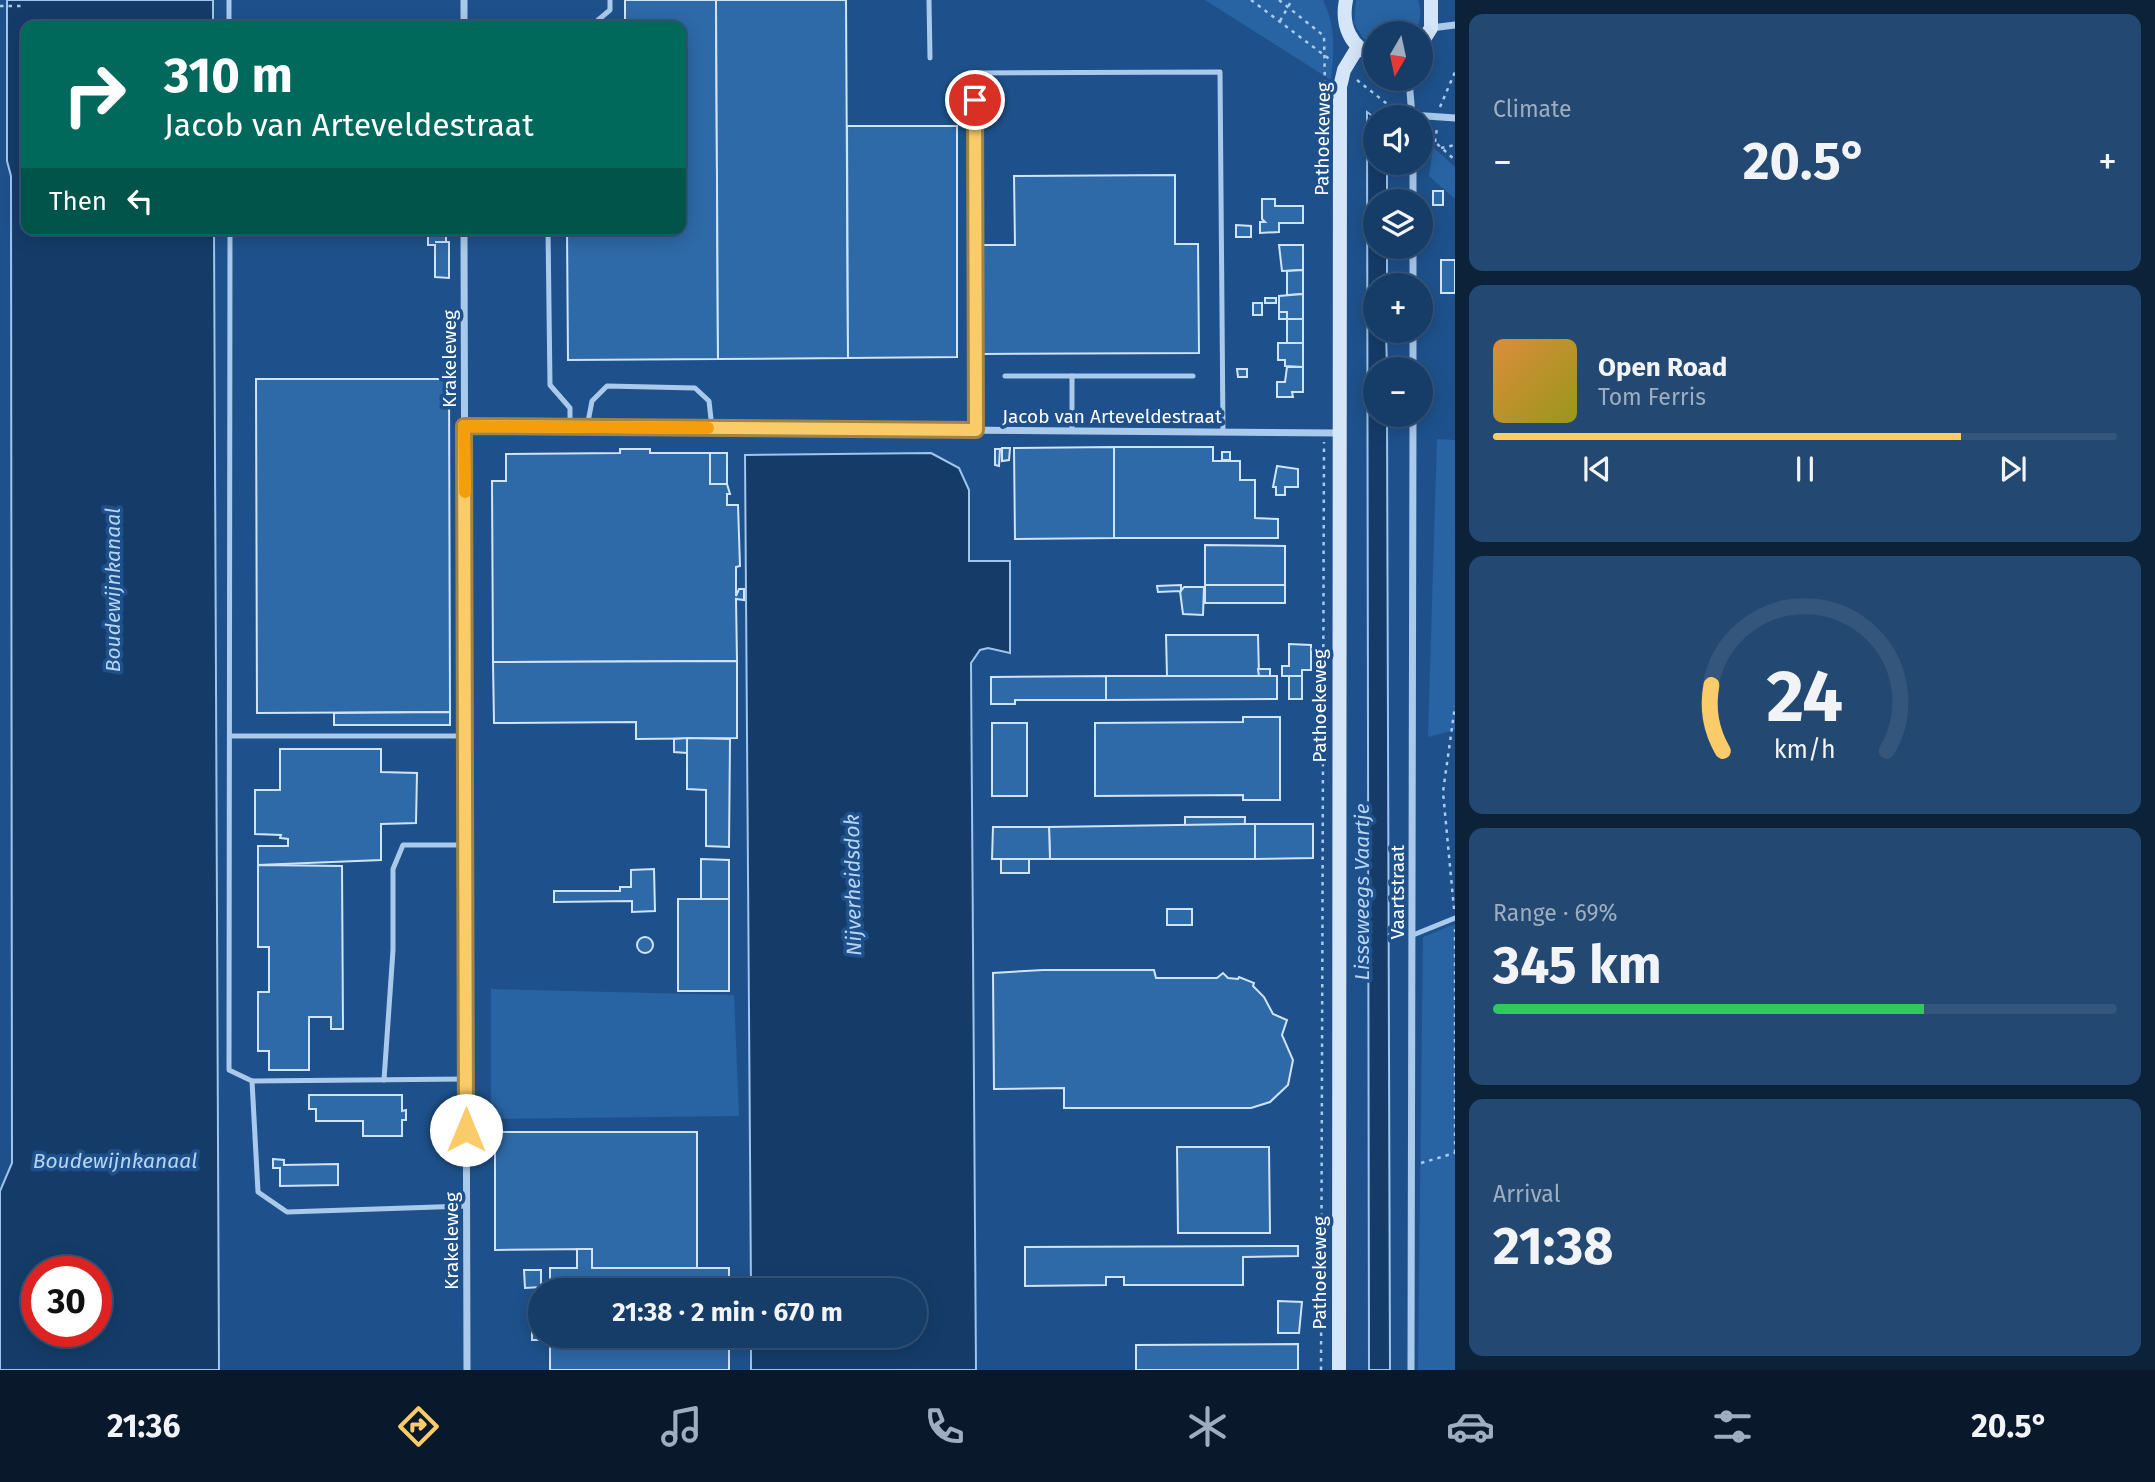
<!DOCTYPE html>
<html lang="en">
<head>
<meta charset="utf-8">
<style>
  body { margin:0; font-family:"Fira Sans",sans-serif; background:#234871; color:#f1f3f6; height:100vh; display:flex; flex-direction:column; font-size:26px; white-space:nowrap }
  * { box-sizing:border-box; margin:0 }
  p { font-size:23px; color:#9eaec0 }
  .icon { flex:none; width:38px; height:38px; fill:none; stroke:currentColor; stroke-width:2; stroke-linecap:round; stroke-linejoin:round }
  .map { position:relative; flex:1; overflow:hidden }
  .sheet { display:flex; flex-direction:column; gap:14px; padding:14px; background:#0c2239; width:700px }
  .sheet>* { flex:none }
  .hud { position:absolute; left:21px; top:21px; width:665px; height:214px; border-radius:14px; box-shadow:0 4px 18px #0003,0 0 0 2px #35567c; background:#00695c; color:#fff; overflow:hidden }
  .needle { width:46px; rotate:189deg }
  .buttons { position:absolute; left:1363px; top:21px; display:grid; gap:14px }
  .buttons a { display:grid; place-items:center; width:70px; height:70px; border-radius:50%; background:#163d68; box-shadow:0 4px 18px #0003,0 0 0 2px #35567c; font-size:35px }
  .speed { position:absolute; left:21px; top:1256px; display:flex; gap:14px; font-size:35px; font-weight:700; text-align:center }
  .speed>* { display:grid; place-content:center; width:91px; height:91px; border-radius:50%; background:#163d68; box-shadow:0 4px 18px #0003,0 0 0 2px #35567c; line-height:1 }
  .speed .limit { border:10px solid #d22; background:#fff; color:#111 }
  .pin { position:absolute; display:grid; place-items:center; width:60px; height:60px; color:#fff; margin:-30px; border:4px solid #fff; border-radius:50%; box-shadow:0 2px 7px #0007 }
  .me { position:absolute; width:77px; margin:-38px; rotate:0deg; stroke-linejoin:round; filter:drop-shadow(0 0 5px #0008) }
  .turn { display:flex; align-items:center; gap:24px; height:147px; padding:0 28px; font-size:32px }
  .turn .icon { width:91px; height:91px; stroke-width:2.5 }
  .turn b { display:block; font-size:49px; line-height:60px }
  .then { display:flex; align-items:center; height:66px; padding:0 28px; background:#0003; gap:14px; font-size:26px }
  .big { font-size:52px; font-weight:700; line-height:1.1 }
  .sheet .tile { flex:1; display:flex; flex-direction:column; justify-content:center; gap:10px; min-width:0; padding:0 24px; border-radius:14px; background:#234871 }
  .sheet .dial { align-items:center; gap:0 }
  .dial svg { height:182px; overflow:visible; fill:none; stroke:#35567c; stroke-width:7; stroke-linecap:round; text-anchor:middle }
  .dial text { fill:#f1f3f6; stroke:none }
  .song { display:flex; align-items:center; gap:21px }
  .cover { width:84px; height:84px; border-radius:10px; background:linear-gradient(135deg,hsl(30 70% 55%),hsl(60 70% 35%)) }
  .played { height:7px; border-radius:4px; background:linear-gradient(90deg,#facb69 75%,#35567c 75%) }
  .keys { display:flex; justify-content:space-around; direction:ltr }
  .heat { display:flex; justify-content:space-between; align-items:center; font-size:38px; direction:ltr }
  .charge { height:10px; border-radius:5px; background:linear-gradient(90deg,#34c759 69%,#35567c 0) }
  .trip { position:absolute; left:528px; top:1278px; width:399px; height:70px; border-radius:35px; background:#163d68; box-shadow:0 4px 18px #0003,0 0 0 2px #35567c; font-weight:700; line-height:70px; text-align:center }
  .tabs { display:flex; height:112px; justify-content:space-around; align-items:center; background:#09182a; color:#9eaec0 }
  .tabs .icon { width:49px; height:49px }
  .tabs .selected { color:#facb69 }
  .tabs b { font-size:32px; color:#f1f3f6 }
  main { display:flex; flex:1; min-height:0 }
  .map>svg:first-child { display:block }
  .green { fill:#2864a3 }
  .water { fill:#153c69; stroke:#9dc5ed; stroke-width:2; fill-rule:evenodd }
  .building { fill:#2e69a8; stroke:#cfe3f9; stroke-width:2 }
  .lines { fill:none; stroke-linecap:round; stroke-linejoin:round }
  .path { stroke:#aacaec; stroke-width:2.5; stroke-dasharray:3.5 5; stroke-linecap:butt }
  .lane { stroke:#aacaec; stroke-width:5 }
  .street { stroke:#aacaec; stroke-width:7 }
  .secondary { stroke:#d6e6f9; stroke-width:14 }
  .route-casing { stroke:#a28444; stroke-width:18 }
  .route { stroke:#facb69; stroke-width:12 }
  .slow { stroke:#f59e0b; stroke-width:12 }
  .labels { text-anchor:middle; stroke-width:7; stroke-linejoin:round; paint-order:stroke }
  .street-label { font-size:19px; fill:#fff; stroke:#1e518b }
  .water-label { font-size:21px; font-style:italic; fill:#b6d4f3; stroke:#1e518b }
</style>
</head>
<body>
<main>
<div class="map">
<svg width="1455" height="1370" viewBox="0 0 1455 1370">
  <rect width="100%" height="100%" fill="#1e518b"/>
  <g class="green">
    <path d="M 1205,0 L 1323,0 C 1336,27 1334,50 1331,80 Z"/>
    <path d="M 1356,0 L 1418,0 C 1422,12 1421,23 1414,33 L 1376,33 L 1375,45 L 1363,38 L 1354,23 Z"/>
    <polygon points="1433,147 1455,167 1455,199 1429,176"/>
    <polygon points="1437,439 1455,440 1455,730 1428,737"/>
    <polygon points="1455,924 1455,1370 1418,1370 1423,937"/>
    <polygon points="491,989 734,995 739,1116 491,1119"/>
  </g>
  <g class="water">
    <path d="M 7,0 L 213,0 L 213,26 L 26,26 L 26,229 L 214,229 L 219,1370 L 0,1370 L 0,1191 L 12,1163 L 11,176 L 7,161 ZM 37,1272 L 96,1272 L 96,1332 L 37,1332 Z"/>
    <polygon points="1367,112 1375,118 1376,163 1387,163 1387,201 1376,201 1376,247 1387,247 1387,285 1376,285 1376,331 1386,331 1387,369 1376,369 1376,415 1387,415 1390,1370 1369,1370"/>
    <polygon points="931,453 959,468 969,490 969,561 1010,561 1010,653 988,648 980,650 971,663 976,1370 751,1370 751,1335 915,1335 915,1290 751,1290 745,455"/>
  </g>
  <g class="building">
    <polygon points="625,0 716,0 718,359 568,360 567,230 556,229 681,229 681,26 625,26"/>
    <polygon points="716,0 846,0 848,358 718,359"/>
    <polygon points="847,126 957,126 957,357 848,358"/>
    <polygon points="1175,175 1175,244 1198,244 1199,353 981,354 981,245 1015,245 1014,176"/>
    <rect x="1433" y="191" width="10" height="14"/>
    <polygon points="1262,199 1275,199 1275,206 1303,206 1303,223 1279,223 1279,232 1260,233 1260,222 1265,222 1262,219"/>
    <polygon points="1236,225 1251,226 1251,237 1236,237"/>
    <polygon points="272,229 342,229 342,232 272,233"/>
    <polygon points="446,230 446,242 435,242 449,242 449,278 435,277 435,245 428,245 428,235 433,235 433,231"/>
    <polygon points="1279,245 1303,245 1303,270 1282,271"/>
    <rect x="1441" y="260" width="14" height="33"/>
    <polygon points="1303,270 1303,294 1287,295 1287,271"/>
    <polygon points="1303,294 1303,319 1287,319 1287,312 1279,312 1279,296"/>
    <rect x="1265" y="298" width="11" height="5"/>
    <rect x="1253" y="303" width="9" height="12"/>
    <rect x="1279" y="312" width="8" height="7"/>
    <rect x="1287" y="319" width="16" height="24"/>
    <polygon points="1278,343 1303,343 1303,367 1285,366 1285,360 1278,360"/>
    <polygon points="1287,367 1303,367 1303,392 1292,392 1293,397 1277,397 1277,382 1285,382"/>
    <polygon points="1237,369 1247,369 1247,377 1238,377"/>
    <polygon points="256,379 449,379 450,712 257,713"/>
    <polygon points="1114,447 1213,447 1213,461 1240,461 1240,480 1255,480 1255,518 1278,519 1278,538 1114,538"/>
    <polygon points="1114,447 1114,538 1015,539 1014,448"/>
    <polygon points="1002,448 1010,448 1009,460 1002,461"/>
    <polygon points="620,449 650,449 650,453 710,453 710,484 727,484 730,494 727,494 727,505 738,505 740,566 736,567 736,596 739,589 744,589 744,600 736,599 737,661 493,662 492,481 506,481 506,454 620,453"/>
    <polygon points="995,449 1000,449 999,466 995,465"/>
    <rect x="1222" y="452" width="8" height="8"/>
    <rect x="710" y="453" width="17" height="31"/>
    <polygon points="1277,466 1298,469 1298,487 1285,487 1285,495 1276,495 1276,487 1273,487"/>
    <polygon points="1205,545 1285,546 1285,585 1205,585"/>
    <polygon points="1181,585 1181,591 1184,587 1204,587 1203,615 1183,614 1180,591 1158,592 1157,586"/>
    <rect x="1205" y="585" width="80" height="18"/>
    <polygon points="1166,635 1258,635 1259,676 1167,676"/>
    <polygon points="1289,644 1311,645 1311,670 1302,670 1302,676 1282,676 1282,666 1289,666"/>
    <polygon points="737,661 737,738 636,739 636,722 494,723 493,662"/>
    <polygon points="1258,669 1270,669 1270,676 1259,676"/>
    <polygon points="1106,676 1277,676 1277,699 1106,700"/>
    <polygon points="1106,676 1106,700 1015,700 1015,704 991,704 991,677"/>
    <rect x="1289" y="676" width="13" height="23"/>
    <polygon points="450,712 450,725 334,725 334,713"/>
    <polygon points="1243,717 1280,717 1280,800 1243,800 1243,795 1095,796 1095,723 1243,722"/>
    <rect x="992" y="723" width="35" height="73"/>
    <polygon points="687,738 730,739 729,847 706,846 706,790 687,789"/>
    <polygon points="687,738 687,753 674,752 674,739"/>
    <polygon points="280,749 381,749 381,772 417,773 416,823 381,824 381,860 258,865 258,846 288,846 288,839 280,838 281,835 255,834 255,790 280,790"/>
    <polygon points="1185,817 1245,817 1244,859 1185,859"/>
    <polygon points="1243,824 1255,824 1255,859 1050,859 1049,827"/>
    <polygon points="1255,824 1313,824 1313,858 1255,859"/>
    <polygon points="993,827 1049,827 1050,859 992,859"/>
    <polygon points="701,859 729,860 729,899 701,899"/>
    <rect x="1001" y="859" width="28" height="14"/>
    <polygon points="258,865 342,866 343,1029 331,1029 331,1017 309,1017 309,1070 269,1070 269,1051 258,1051 258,992 269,992 269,947 258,947"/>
    <polygon points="654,869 655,911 632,912 632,901 554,902 554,891 620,891 620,887 631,887 631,870"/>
    <rect x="678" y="899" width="51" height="92"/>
    <rect x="1167" y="909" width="25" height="16"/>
    <circle cx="645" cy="945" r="8"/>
    <polygon points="1043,970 1154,970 1156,978 1217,978 1223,973 1228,978 1238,979 1239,977 1254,983 1253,986 1264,997 1273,1014 1287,1020 1282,1035 1293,1060 1288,1085 1270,1102 1251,1108 1064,1108 1064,1088 994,1089 993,973"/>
    <polygon points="309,1095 402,1095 402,1111 406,1110 406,1120 402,1120 402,1136 363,1136 363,1121 316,1121 316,1109 309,1109"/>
    <polygon points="495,1132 697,1132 697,1268 592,1268 592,1249 495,1250"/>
    <polygon points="1177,1147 1269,1147 1270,1233 1178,1233"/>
    <polygon points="273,1159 284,1160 284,1165 338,1164 338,1185 280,1186 280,1168 273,1168"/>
    <polygon points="1298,1246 1298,1256 1243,1257 1243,1285 1124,1285 1124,1277 1106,1277 1106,1285 1025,1286 1025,1247"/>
    <polygon points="577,1249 592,1249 592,1268 729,1268 729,1290 550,1290 550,1268 577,1268"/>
    <polygon points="524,1270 541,1270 541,1287 525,1288"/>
    <polygon points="1278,1301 1302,1302 1299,1333 1278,1333"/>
    <polygon points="532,1309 541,1309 541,1335 729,1335 729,1370 550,1370 550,1340 532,1340"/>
    <polygon points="1298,1344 1298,1370 1136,1370 1136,1345"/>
  </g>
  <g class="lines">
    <g class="path">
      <polyline points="1251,0 1332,61"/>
      <polyline points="1279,0 1324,36 1325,86"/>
      <polyline points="0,6 23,6"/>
      <polyline points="1280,21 1292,0"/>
      <polyline points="1357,80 1401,115"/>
      <polyline points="1440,107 1455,72"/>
      <polyline points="1421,141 1435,142 1455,160"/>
      <polyline points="1435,142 1437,128"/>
      <polyline points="1441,148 1455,145"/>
      <polyline points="1454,909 1443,792 1455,706"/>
      <polyline points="1455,1153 1455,929"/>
      <polyline points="1421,1163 1455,1153"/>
      <polyline points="1321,1370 1324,442"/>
    </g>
    <g class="lane">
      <polyline points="229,0 229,26"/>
      <polyline points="929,0 930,58"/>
      <polyline points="591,26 610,10 610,0"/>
      <polyline points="230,229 229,1070 252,1081 258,1192 287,1212 466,1206"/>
      <polyline points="548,229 550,385 570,408 570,427"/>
      <polyline points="1005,376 1193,376"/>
      <polyline points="587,427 592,401 607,386 695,388 709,401 712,428"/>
      <polyline points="976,430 975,73 1220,72 1223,432"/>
      <polyline points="1072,431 1072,376"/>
      <polyline points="230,736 465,736"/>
      <polyline points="1413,935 1455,918"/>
      <polyline points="384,1080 393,950 393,869 403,845 465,845"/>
      <polyline points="252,1081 466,1079"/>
    </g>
    <g class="street">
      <polyline points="464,0 464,26"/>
      <polyline points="1431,28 1455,25"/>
      <polyline points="1409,79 1412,117"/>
      <polyline points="1412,115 1455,118"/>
      <polyline points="1413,163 1413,201"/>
      <polyline points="464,229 467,1370"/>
      <polyline points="1413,247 1413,285"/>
      <polyline points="1413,331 1413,369"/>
      <polyline points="464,426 1339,433"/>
      <polyline points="1411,1370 1413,415"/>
    </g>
    <g class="secondary">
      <path d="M 1346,0 C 1341,24 1350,49 1376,56"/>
      <polyline points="1421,44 1431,28 1431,0"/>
      <polyline points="1339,1370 1340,87 1344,70 1358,47"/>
    </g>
  </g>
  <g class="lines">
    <g class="route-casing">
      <polyline id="route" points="466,1130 464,426 976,430 975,100"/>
    </g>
    <use href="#route" class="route"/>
    <polyline class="slow" points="465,492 464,426 708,428"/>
  </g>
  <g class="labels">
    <g class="street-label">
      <text transform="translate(1322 139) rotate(-89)" y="7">Pathoekeweg</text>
      <text transform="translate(449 359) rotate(-90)" y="7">Krakeleweg</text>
      <text x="1112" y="423">Jacob van Arteveldestraat</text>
      <text transform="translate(1319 706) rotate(-90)" y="7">Pathoekeweg</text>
      <text transform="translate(1397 892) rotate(-90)" y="7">Vaartstraat</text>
      <text transform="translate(451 1241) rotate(-90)" y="7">Krakeleweg</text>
      <text transform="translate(1319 1273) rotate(-90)" y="7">Pathoekeweg</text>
    </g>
    <g class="water-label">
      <text transform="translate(113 590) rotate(-90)" y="7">Boudewijnkanaal</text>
      <text transform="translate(853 885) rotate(-91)" y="7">Nijverheidsdok</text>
      <text transform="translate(1362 892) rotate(-90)" y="7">Lisseweegs Vaartje</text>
      <text x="115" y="1168">Boudewijnkanaal</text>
    </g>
  </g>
</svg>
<div class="buttons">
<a><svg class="needle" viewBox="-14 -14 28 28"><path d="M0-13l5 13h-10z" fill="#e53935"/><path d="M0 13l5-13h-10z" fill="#9eaec0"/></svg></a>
<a><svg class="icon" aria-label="sound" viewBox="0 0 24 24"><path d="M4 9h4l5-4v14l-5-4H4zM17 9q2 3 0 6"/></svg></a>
<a><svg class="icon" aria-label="layers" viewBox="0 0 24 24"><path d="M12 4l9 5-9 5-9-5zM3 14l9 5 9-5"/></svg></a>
<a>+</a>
<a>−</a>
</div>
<div class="speed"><div class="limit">30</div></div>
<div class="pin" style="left:975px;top:100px;background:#d93025"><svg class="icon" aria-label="arrive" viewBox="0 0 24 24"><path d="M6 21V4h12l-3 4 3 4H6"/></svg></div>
<svg class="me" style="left:466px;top:1130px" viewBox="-20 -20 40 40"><circle r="19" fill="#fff"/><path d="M0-13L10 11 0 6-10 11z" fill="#facb69"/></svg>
<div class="trip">21:38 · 2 min · 670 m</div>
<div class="hud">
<div class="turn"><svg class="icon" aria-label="right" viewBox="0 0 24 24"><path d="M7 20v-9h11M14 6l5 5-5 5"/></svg><div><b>310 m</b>Jacob van Arteveldestraat</div></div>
<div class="then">Then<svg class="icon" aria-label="left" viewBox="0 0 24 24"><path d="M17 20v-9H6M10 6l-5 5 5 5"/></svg></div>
</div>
</div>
<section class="sheet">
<div class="tile"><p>Climate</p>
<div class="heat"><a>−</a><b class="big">20.5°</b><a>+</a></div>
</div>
<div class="tile">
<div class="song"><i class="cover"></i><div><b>Open Road</b><p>Tom Ferris</p></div></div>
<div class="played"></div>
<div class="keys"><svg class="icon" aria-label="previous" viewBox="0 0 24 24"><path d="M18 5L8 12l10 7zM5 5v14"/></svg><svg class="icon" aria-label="pause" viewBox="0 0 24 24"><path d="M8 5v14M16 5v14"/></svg><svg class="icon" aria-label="next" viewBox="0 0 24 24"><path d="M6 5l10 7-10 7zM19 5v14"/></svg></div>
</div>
<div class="tile dial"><svg viewBox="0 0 100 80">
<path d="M14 69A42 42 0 1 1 86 69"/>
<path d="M14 69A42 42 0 0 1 9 40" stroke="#facb69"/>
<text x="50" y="56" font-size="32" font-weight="700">24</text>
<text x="50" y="72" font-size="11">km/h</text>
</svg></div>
<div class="tile"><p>Range · 69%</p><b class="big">345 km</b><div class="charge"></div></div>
<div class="tile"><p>Arrival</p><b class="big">21:38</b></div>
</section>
</main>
<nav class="tabs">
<b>21:36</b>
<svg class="icon selected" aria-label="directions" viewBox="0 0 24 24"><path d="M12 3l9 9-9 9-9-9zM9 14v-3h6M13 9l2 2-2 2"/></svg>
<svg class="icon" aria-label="music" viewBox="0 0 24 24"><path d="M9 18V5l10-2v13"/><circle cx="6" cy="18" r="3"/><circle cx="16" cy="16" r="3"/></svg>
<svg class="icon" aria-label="phone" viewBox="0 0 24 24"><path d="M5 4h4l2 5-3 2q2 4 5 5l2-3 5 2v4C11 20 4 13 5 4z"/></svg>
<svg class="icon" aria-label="climate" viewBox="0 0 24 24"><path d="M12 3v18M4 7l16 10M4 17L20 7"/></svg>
<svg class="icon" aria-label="car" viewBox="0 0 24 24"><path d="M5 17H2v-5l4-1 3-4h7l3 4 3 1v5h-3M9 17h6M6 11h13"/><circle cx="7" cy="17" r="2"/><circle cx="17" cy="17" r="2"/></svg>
<svg class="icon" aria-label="filters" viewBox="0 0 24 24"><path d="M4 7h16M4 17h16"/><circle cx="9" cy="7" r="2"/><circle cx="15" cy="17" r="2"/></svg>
<b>20.5°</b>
</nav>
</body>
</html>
